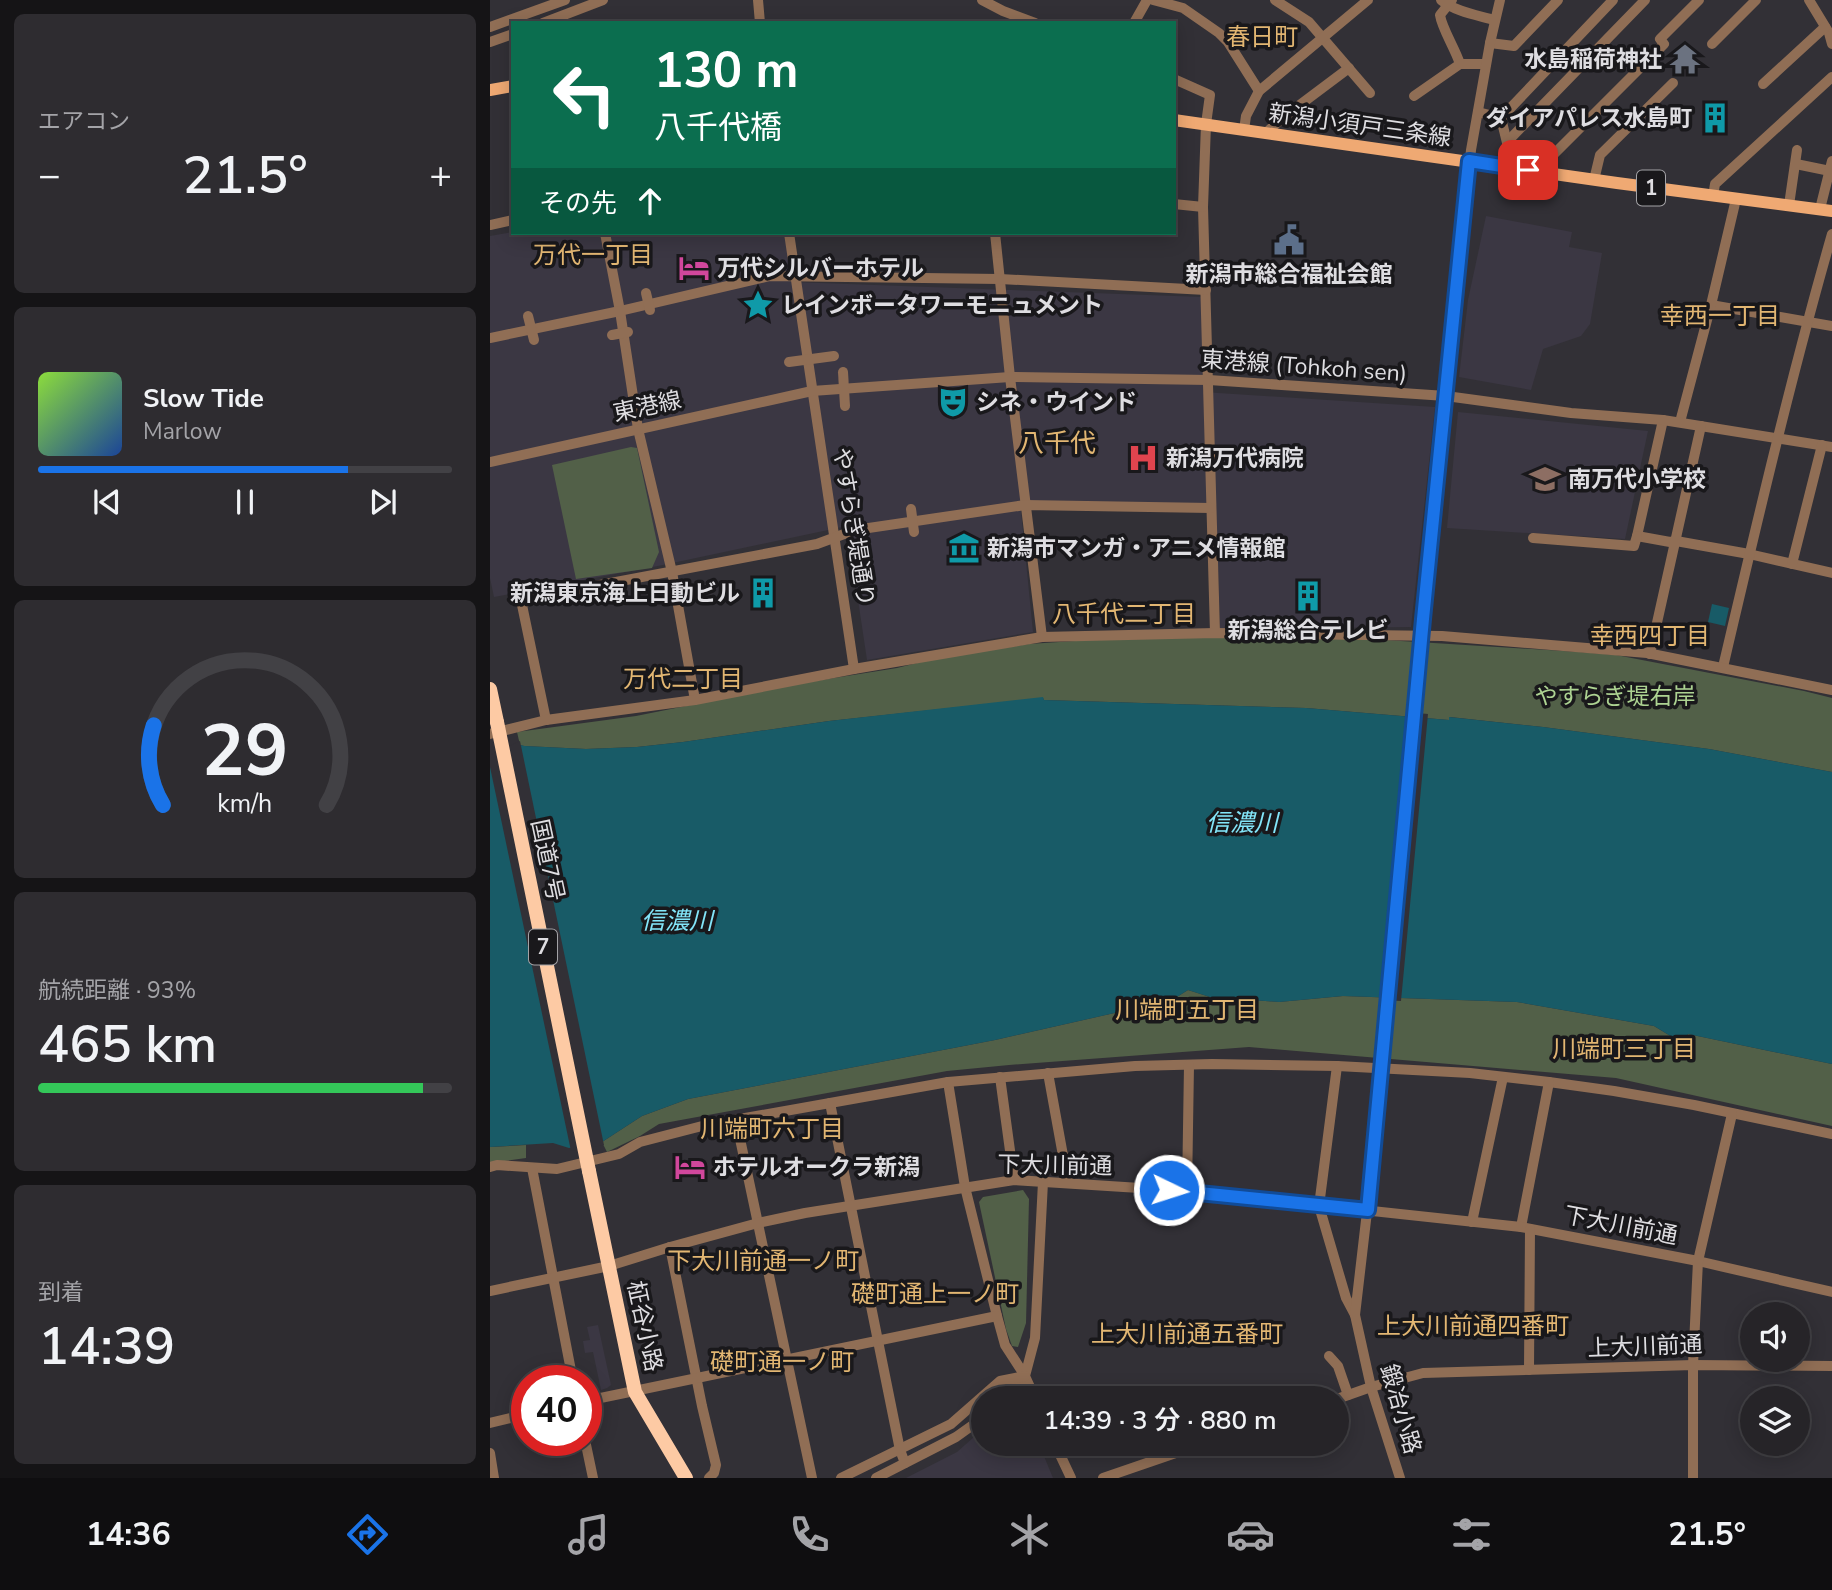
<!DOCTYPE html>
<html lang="ja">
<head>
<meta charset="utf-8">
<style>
  body { margin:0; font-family:"Nunito Sans","Noto Sans JP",sans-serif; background:#2e2c30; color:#f1f3f6; height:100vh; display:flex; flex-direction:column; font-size:26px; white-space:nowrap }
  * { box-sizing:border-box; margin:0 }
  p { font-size:23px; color:#a4a4a8 }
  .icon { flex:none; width:38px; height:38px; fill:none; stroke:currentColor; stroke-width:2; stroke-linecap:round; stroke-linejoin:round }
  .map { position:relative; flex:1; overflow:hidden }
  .panel { display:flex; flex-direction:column; gap:14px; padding:14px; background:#151416; width:490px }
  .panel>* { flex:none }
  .hud { position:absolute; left:21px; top:21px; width:665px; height:214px; border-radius:0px; box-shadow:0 4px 18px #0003,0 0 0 2px #424145; background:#0b6e4f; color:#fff; overflow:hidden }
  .controls { position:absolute; left:1250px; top:1302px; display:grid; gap:14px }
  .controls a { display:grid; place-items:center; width:70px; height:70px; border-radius:50%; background:#262428; box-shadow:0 4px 18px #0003,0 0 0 2px #424145; font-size:35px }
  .speed { position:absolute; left:21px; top:1365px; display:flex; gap:14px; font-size:35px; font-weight:700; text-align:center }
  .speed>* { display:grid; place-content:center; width:91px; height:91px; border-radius:50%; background:#262428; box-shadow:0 4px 18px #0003,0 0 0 2px #424145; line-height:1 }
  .speed .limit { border:10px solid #d22; background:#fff; color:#111 }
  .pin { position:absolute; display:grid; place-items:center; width:60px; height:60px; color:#fff; margin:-30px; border-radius:14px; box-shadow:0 4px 10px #0006 }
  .me { position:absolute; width:77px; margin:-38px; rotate:94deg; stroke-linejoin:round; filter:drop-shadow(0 0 5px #0008) }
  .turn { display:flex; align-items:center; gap:24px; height:147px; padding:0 28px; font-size:32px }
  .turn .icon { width:91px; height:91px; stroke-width:2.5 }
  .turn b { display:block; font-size:49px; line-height:60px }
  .then { display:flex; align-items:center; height:66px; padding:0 28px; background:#0003; gap:14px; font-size:26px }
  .big { font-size:52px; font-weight:600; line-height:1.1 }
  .panel .card { flex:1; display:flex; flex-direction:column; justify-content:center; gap:10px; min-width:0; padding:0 24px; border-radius:10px; background:#2e2c30 }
  .panel .dial { align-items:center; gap:0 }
  .dial svg { height:182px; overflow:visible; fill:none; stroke:#424145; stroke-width:7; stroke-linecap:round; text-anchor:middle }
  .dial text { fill:#f1f3f6; stroke:none }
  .song { display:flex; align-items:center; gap:21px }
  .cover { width:84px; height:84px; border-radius:10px; background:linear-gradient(135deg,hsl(90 70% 55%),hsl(220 70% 35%)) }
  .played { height:7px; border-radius:4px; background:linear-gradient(90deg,#1a73e8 75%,#424145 75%) }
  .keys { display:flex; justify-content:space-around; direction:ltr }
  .heat { display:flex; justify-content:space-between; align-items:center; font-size:38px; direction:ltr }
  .charge { height:10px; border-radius:5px; background:linear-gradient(90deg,#34c759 93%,#424145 0) }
  .trip { position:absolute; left:481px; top:1386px; width:378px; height:70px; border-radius:35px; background:#262428; box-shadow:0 4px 18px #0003,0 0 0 2px #424145; font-weight:600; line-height:70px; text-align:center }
  .dock { display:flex; height:112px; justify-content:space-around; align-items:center; background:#0f0e10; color:#a4a4a8 }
  .dock .icon { width:49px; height:49px }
  .dock .selected { color:#1a73e8 }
  .dock b { font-size:32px; color:#f1f3f6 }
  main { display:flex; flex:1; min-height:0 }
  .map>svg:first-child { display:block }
  .built { fill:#3b3743 }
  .green { fill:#526048 }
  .water { fill:#185b67 }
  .pier { fill:#323036 }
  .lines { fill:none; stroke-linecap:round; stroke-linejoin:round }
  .minor { stroke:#906e55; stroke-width:10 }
  .major { stroke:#efa973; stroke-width:12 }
  .highway { stroke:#fdcaa4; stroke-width:14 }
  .minor-bridge { stroke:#906e55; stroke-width:10 }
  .highway-bridge { stroke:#fdcaa4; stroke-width:14 }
  .route-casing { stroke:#114b97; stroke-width:18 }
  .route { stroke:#1a73e8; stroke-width:12 }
  .labels { text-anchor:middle; stroke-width:7; stroke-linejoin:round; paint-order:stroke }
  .shield { fill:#19181b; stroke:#a3a2a6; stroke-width:2 }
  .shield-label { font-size:21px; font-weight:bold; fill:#dedde1 }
  .poi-label { font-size:23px; font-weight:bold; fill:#dedde1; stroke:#19181b; text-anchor:start }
  .street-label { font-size:23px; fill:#dedde1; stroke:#19181b }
  .park-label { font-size:23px; fill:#add392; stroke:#19181b }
  .neighbourhood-label { font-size:24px; fill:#e2b672; stroke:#19181b }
  .water-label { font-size:24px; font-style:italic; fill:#83e6fa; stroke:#19181b }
  .quarter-label { font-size:26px; fill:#e2b672; stroke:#19181b }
</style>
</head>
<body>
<main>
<section class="panel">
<div class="card"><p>エアコン</p>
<div class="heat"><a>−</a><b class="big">21.5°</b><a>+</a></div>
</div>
<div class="card">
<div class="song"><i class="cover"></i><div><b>Slow Tide</b><p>Marlow</p></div></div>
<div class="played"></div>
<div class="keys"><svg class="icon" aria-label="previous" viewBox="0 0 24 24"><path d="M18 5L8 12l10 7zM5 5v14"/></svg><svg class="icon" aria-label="pause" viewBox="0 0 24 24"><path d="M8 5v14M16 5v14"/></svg><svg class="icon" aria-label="next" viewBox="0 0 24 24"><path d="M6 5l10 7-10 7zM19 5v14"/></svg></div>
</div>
<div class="card dial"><svg viewBox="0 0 100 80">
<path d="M14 69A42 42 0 1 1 86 69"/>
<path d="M14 69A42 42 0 0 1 10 34" stroke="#1a73e8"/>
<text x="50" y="56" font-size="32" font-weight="700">29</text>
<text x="50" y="72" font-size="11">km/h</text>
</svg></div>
<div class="card"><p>航続距離 · 93%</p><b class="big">465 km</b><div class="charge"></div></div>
<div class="card"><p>到着</p><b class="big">14:39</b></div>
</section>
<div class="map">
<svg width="1342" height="1478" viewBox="0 0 1342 1478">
  <rect width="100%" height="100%" fill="#323036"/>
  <g class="built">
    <polygon points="996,216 1082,232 1079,247 1112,253 1100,324 1091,336 1053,349 1041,390 969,377 978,300"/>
    <polygon points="23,232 296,233 303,282 713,297 713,392 945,407 921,627 730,629 726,505 530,501 543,632 377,660 357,526 173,565 4,597 0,578 0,236"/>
    <polygon points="968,412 1158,431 1135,539 957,528"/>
    <polygon points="108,1325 121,1385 117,1388 111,1390 103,1352 95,1353 93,1341 100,1340 97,1327"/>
    <polygon points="493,1429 494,1444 549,1444 563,1478 416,1478 467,1452"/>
  </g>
  <g class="green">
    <polygon points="141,447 147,448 169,552 162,568 86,579 62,465"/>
    <polygon points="710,637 863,638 1089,652 1126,655 1314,691 1342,698 1342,772 1219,749 1053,727 960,717 959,720 816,708 554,700 553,698 339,721 193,742 147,747 96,749 34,746 30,745 27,732 146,716 300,685 407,668 443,659 539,644 600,640"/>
    <polygon points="698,990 720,997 789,1002 853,996 1027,1002 1164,1026 1192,1043 1198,1034 1342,1064 1342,1126 1126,1078 759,1047 519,1065 457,1071 169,1124 150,1136 117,1152 112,1142 152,1116 198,1099 505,1040 682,1000"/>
    <polygon points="36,1145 36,1158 0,1163 0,1147"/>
    <polygon points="533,1190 539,1199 536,1323 528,1347 522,1346 516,1329 489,1202 493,1197"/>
  </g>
  <g class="water">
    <polygon points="1222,604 1239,608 1235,626 1218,622"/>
    <polygon points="553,697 554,700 816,708 959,720 959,717 1053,727 1219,749 1342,772 1342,1064 1198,1034 1192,1043 1164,1026 1027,1002 853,996 789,1002 720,997 698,990 682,1000 505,1040 198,1099 152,1116 112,1142 79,1148 63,1143 0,1147 0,759 30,745 35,746 96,749 147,747 193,742 339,721"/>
  </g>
  <g class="pier">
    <polygon points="917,712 938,714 911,1001 890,1000"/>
    <polygon points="30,741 114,1145 81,1151 0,767 0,755"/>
  </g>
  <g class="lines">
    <g class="minor">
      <polyline points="268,0 270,23"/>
      <polyline points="492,0 513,11 545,23"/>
      <polyline points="663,0 693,8 729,33 738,42 769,91"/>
      <polyline points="785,0 819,22 880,93"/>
      <path d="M 951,0 C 966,12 987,15 1004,20"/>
      <path d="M 962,0 L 950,15 C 952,29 965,48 970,64"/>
      <polyline points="1319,0 1339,33 1342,44"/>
      <polyline points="53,23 113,0"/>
      <polyline points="644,23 657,0"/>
      <polyline points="0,27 75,0"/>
      <polyline points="0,42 23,34"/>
      <polyline points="1000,43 1024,46 1068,0"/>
      <polyline points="1222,44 1266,0"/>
      <polyline points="684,79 720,95 716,124 713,207 725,633"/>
      <polyline points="1273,84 1335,27"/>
      <polyline points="924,96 970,64 996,64"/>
      <polyline points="988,112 1011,118 1020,155 1019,167"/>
      <polyline points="1011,118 1123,0"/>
      <polyline points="754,130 756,116 769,91 878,0"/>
      <polyline points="776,133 791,119 859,68"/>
      <polyline points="1017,142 1155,0"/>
      <polyline points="1306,164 1340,171"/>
      <polyline points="1056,173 1059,159 1174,44 1170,39 1209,0"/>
      <polyline points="1104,180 1110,155 1183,83"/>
      <polyline points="1223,196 1225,184 1342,77"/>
      <polyline points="684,204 713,207"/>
      <polyline points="1299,205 1307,150"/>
      <polyline points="1330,209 1342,161"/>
      <polyline points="0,225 23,220"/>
      <polyline points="115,233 130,311 148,429 182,572 205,700"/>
      <polyline points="299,233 364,669"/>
      <polyline points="505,233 520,377 552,637"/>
      <polyline points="1221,305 1342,326"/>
      <polyline points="0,338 130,311 280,276 510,279 716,290"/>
      <polyline points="1173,420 1147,536 1180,542 1186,541 1259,554 1342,573"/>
      <polyline points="1190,422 1221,305 1246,199"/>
      <polyline points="0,462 322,391 520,377 719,380 956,396 1081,413 1173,420 1342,447"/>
      <polyline points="1043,538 1144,546 1147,536"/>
      <polyline points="1302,564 1332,445"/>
      <polyline points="934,619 981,150 1000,43 1010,0"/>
      <polyline points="1160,654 1211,426"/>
      <path d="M 1233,667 C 1267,522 1301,377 1342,234"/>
      <polyline points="56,720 32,605 41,598 327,544 365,530 535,505 721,508"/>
      <polyline points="0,734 56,720 205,700 364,669 552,637 725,633 952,636 1157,653 1342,690"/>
      <polyline points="847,1066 829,1206 856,1298 865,1315"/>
      <polyline points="558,1073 578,1183"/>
      <polyline points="510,1077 524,1180"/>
      <polyline points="458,1082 475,1187 507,1316 515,1345 535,1376"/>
      <polyline points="340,1103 410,1450 415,1463"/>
      <polyline points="246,1120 322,1478"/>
      <polyline points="0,1167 7,1165 67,1169 129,1154 150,1142 216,1125 458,1082 645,1066 722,1064 847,1066 980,1073 1059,1082 1124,1091 1204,1105 1342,1134"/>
      <polyline points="42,1168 83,1381"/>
      <polyline points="880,1186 865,1315 881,1387 910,1478"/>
      <polyline points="697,1191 699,1065"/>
      <polyline points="982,1222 1013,1077"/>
      <polyline points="1031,1227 1059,1082"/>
      <polyline points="180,1247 212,1406 226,1465 224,1473 219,1478"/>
      <polyline points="0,1291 119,1266 180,1247 268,1223 315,1213 524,1180 697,1191 1031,1227 1208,1261 1342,1292"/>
      <polyline points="839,1356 848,1366 858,1395"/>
      <polyline points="1039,1370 1040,1229"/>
      <polyline points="514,1398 535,1376"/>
      <polyline points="545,1398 535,1376 545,1338 553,1182"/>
      <polyline points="847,1399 881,1387 933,1373 1203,1365 1342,1366"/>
      <polyline points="96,1401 507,1316"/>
      <polyline points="0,1423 37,1414"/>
      <polyline points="95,1440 103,1478"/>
      <polyline points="565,1444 581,1478"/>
      <polyline points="0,1453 4,1478"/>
      <polyline points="351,1478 461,1424 510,1381 535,1376"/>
      <polyline points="386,1478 466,1437 494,1417"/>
      <polyline points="613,1478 712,1444"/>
      <polyline points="1203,1478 1203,1365 1208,1261 1242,1114"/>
    </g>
    <g class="major">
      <polyline points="0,90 23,86"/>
      <polyline points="684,120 1127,183 1342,211"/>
    </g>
    <g class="highway">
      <polyline points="0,689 7,722"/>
      <polyline points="99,1171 145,1392 196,1478"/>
    </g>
    <g class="minor-bridge">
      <polyline points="156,293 160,310"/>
      <polyline points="38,316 44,340"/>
      <polyline points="122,335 138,332"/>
      <polyline points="299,362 344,356"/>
      <polyline points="353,372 355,406"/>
      <polyline points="421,509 424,532"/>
      <polyline points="880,1186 934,619"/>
    </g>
    <polyline class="highway-bridge" points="7,722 99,1171"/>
  </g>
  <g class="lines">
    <g class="route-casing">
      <polyline id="route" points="679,1190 878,1210 933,619 979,161 1038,170"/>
    </g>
    <use href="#route" class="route"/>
  </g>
  <defs>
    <g id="temple-bare" transform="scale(2.415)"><path d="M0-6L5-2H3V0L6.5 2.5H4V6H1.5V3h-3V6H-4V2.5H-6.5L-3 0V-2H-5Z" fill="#6b7280" stroke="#19181b" stroke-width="2.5" paint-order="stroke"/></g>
    <g id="building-bare" transform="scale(2.415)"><path d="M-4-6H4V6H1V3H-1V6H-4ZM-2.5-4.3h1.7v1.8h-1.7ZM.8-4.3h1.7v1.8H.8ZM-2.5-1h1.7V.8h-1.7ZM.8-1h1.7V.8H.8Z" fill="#0f9aa8" stroke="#19181b" stroke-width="2.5" paint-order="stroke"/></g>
    <g id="civic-bare" transform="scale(2.415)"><path d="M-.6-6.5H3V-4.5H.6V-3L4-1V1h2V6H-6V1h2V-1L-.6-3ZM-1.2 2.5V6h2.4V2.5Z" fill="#5c6f8a" stroke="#19181b" stroke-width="2.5" paint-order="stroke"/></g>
    <g id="hotel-bare" transform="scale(2.415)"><path d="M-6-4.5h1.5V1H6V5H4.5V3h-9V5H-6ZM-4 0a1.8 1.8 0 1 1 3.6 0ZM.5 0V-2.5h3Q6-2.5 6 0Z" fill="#d1479c" stroke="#19181b" stroke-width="2.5" paint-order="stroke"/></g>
    <g id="sight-bare" transform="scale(2.415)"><path d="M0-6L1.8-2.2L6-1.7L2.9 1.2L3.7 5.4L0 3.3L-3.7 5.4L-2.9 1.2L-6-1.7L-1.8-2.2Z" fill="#0f9aa8" stroke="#19181b" stroke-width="2.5" paint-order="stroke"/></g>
    <g id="theatre-bare" transform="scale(2.415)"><path d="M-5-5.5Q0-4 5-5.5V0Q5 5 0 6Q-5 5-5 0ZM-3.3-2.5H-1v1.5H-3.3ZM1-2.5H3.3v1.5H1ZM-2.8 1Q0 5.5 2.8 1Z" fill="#0f9aa8" stroke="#19181b" stroke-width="2.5" paint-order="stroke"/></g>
    <g id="hospital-bare" transform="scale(2.415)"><path d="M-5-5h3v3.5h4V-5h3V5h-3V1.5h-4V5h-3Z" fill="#e0444e" stroke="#19181b" stroke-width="2.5" paint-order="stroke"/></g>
    <g id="school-bare" transform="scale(2.415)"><path d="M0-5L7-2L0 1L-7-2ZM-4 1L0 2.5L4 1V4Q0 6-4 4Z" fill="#8d6e63" stroke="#19181b" stroke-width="2.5" paint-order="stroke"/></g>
    <g id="museum-bare" transform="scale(2.415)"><path d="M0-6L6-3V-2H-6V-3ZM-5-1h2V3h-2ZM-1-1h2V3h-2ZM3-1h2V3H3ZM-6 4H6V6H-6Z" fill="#0f9aa8" stroke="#19181b" stroke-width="2.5" paint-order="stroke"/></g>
  </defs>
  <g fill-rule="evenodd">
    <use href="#temple-bare" x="1195" y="59"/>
    <use href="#building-bare" x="1225" y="118"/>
    <use href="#civic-bare" x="799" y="240"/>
    <use href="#hotel-bare" x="204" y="268"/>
    <use href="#sight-bare" x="268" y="305"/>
    <use href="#theatre-bare" x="463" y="402"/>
    <use href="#hospital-bare" x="653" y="458"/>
    <use href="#school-bare" x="1055" y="479"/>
    <use href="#museum-bare" x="474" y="548"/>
    <use href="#building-bare" x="273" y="593"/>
    <use href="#building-bare" x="818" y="596"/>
    <use href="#hotel-bare" x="200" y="1167"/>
  </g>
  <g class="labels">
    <g class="shield">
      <rect x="1147" y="170.5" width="28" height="35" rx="5"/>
      <rect x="39" y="929.5" width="28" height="35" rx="5"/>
    </g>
    <g class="shield-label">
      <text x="1161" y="195">1</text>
      <text x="53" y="954">7</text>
    </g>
    <g class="poi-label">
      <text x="1172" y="67" text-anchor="end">水島稲荷神社</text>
      <text x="1202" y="126" text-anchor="end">ダイアパレス水島町</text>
      <text x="227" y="276">万代シルバーホテル</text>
      <text x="799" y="282" text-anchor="middle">新潟市総合福祉会館</text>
      <text x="291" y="313">レインボータワーモニュメント</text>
      <text x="486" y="410">シネ・ウインド</text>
      <text x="676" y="466">新潟万代病院</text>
      <text x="1078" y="487">南万代小学校</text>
      <text x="497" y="556">新潟市マンガ・アニメ情報館</text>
      <text x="250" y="601" text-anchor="end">新潟東京海上日動ビル</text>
      <text x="818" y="638" text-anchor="middle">新潟総合テレビ</text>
      <text x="223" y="1175">ホテルオークラ新潟</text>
    </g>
    <g class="street-label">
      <text transform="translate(870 125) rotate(8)" y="8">新潟小須戸三条線</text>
      <text transform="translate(814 366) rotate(4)" y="8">東港線 (Tohkoh sen)</text>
      <text transform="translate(157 406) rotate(-12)" y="8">東港線</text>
      <text transform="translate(364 527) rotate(81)" y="8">やすらぎ堤通り</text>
      <text transform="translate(58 860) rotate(78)" y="8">国道7号</text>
      <text transform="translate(565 1165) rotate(1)" y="8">下大川前通</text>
      <text transform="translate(1131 1225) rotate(11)" y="8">下大川前通</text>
      <text transform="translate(155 1326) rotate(78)" y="8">柾谷小路</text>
      <text transform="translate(1155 1346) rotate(-2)" y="8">上大川前通</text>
      <text transform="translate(911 1409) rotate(74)" y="8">鍛冶小路</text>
    </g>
    <g class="park-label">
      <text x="1125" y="704">やすらぎ堤右岸</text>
    </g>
    <g class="neighbourhood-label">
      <text x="772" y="45">春日町</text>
      <text x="103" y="263">万代一丁目</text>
      <text x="1230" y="324">幸西一丁目</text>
      <text x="634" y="622">八千代二丁目</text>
      <text x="1160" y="644">幸西四丁目</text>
      <text x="193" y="687">万代二丁目</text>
      <text x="697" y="1018">川端町五丁目</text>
      <text x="1134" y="1057">川端町三丁目</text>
      <text x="282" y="1137">川端町六丁目</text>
      <text x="273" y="1269">下大川前通一ノ町</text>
      <text x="445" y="1302">礎町通上一ノ町</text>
      <text x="983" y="1334">上大川前通四番町</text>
      <text x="697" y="1342">上大川前通五番町</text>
      <text x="292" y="1370">礎町通一ノ町</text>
    </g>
    <g class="water-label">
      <text x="752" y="831">信濃川</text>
      <text x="187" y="929">信濃川</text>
    </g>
    <g class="quarter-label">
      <text x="567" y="452">八千代</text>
    </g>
  </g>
</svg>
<div class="controls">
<a><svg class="icon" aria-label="sound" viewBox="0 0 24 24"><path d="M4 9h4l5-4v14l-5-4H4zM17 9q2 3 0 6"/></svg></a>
<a><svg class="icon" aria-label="layers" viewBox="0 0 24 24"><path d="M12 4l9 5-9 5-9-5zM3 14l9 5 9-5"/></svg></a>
</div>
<div class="speed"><div class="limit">40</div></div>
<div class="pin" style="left:1038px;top:170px;background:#d93025"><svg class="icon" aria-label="arrive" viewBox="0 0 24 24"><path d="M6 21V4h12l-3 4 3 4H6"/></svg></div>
<svg class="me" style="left:679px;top:1190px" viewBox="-20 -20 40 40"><circle r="17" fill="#1a73e8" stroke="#fff" stroke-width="3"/><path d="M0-11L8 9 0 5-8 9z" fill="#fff"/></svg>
<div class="trip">14:39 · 3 分 · 880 m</div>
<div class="hud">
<div class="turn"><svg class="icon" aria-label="left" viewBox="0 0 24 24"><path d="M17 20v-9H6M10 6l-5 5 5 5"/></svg><div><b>130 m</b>八千代橋</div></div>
<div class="then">その先<svg class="icon" aria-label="ahead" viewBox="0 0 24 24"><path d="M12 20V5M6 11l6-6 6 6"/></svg></div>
</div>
</div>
</main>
<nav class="dock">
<b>14:36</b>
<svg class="icon selected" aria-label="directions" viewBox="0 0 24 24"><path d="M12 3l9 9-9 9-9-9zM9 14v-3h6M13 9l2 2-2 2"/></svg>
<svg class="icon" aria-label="music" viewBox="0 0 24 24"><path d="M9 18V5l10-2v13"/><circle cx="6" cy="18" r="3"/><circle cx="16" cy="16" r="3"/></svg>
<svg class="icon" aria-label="phone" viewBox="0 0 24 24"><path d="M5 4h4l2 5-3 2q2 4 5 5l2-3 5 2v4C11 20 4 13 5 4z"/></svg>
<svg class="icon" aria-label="climate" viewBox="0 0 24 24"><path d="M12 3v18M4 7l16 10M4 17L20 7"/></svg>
<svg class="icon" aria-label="car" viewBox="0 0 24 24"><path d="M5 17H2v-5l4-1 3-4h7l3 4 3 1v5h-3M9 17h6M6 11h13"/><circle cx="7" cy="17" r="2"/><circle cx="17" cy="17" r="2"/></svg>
<svg class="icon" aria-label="filters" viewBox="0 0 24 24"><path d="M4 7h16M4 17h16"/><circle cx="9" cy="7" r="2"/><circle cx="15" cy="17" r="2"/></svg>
<b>21.5°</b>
</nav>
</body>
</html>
